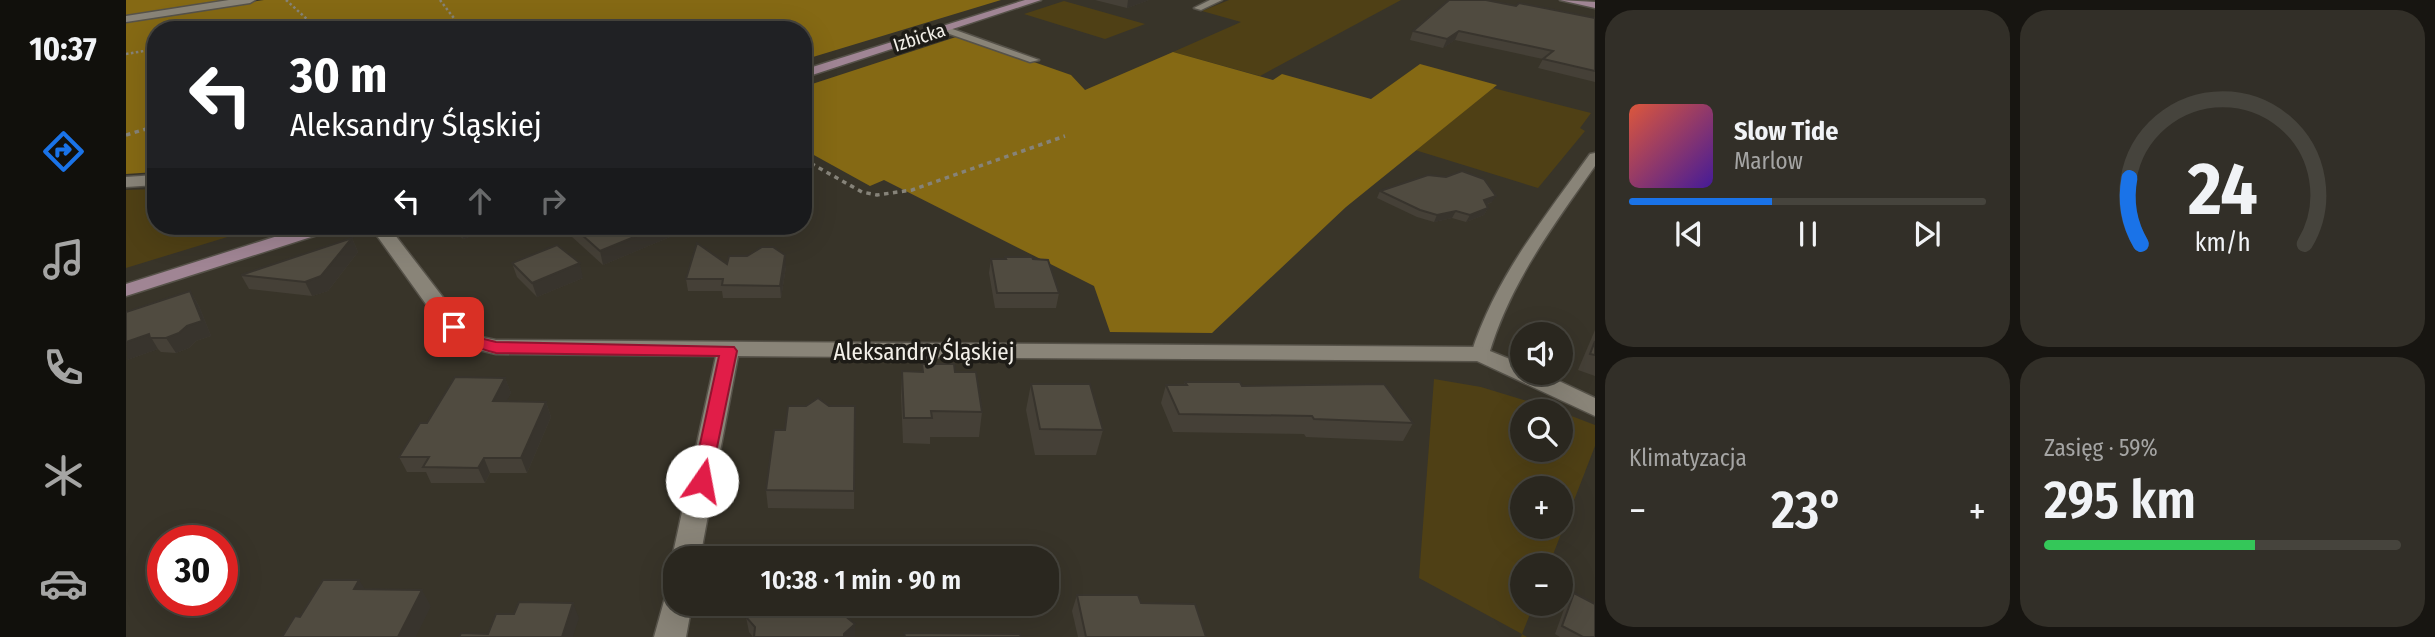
<!DOCTYPE html>
<html lang="pl">
<head>
<meta charset="utf-8">
<style>
  body { margin:0; font-family:"Fira Sans Condensed",sans-serif; background:#322f28; color:#f1f3f6; height:100vh; display:flex; flex-direction:column; font-size:26px; white-space:nowrap }
  * { box-sizing:border-box; margin:0 }
  p { font-size:23px; color:#a5a5a4 }
  .icon { flex:none; width:38px; height:38px; fill:none; stroke:currentColor; stroke-width:2; stroke-linecap:round; stroke-linejoin:round }
  .map { position:relative; flex:1; overflow:hidden }
  .sheet { display:flex; flex-direction:column; gap:10px; padding:10px; background:#171511; width:840px }
  .sheet>* { flex:none }
  .hud { position:absolute; left:21px; top:21px; width:665px; height:214px; border-radius:28px; box-shadow:0 7px 28px #0002,0 0 0 2px #46443d; background:#202124; color:#fff; overflow:hidden }
  .controls { position:absolute; left:1384px; top:322px; display:grid; gap:14px }
  .controls a { display:grid; place-items:center; width:63px; height:63px; border-radius:50%; background:#2a271f; box-shadow:0 7px 28px #0002,0 0 0 2px #46443d; font-size:35px }
  .speed { position:absolute; left:21px; top:525px; display:flex; gap:14px; font-size:35px; font-weight:700; text-align:center }
  .speed>* { display:grid; place-content:center; width:91px; height:91px; border-radius:50%; background:#2a271f; box-shadow:0 7px 28px #0002,0 0 0 2px #46443d; line-height:1 }
  .speed .limit { border:10px solid #d22; background:#fff; color:#111 }
  .pin { position:absolute; display:grid; place-items:center; width:60px; height:60px; color:#fff; margin:-30px; border-radius:14px; box-shadow:0 4px 10px #0006 }
  .me { position:absolute; width:77px; margin:-38px; rotate:12deg; stroke-linejoin:round; filter:drop-shadow(0 0 5px #0008) }
  .turn { display:flex; align-items:center; gap:24px; height:147px; padding:0 28px; font-size:32px }
  .turn .icon { width:91px; height:91px; stroke-width:2.5 }
  .turn b { display:block; font-size:49px; line-height:60px }
  .lanes { display:flex; align-items:center; height:66px; padding:0 28px; background:#0003; justify-content:center; gap:35px; direction:ltr }
  .lanes .off { opacity:.35 }
  .big { font-size:52px; font-weight:600; line-height:1.1 }
  .sheet .card { flex:1; display:flex; flex-direction:column; justify-content:center; gap:10px; min-width:0; padding:0 24px; border-radius:28px; background:#322f28 }
  .sheet .dial { align-items:center; gap:0 }
  .dial svg { height:182px; overflow:visible; fill:none; stroke:#46443d; stroke-width:7; stroke-linecap:round; text-anchor:middle }
  .dial text { fill:#f1f3f6; stroke:none }
  .song { display:flex; align-items:center; gap:21px }
  .cover { width:84px; height:84px; border-radius:10px; background:linear-gradient(135deg,hsl(10 70% 55%),hsl(260 70% 35%)) }
  .played { height:7px; border-radius:4px; background:linear-gradient(90deg,#1a73e8 40%,#46443d 40%) }
  .keys { display:flex; justify-content:space-around; direction:ltr }
  .heat { display:flex; justify-content:space-between; align-items:center; font-size:38px; direction:ltr }
  .charge { height:10px; border-radius:5px; background:linear-gradient(90deg,#34c759 59%,#46443d 0) }
  .sheet .tiles { flex:1; display:grid; gap:10px; grid-template-columns:repeat(2,1fr) }
  .trip { position:absolute; left:537px; top:546px; width:396px; height:70px; border-radius:28px; background:#2a271f; box-shadow:0 7px 28px #0002,0 0 0 2px #46443d; font-weight:600; line-height:70px; text-align:center }
  main { display:flex; flex:1; min-height:0 }
  .tabs { display:flex; flex-direction:column; width:126px; justify-content:space-around; align-items:center; background:#11100c; color:#a5a5a4 }
  .tabs .icon { width:49px; height:49px }
  .tabs .selected { color:#1a73e8 }
  .tabs b { font-size:32px; color:#f1f3f6 }
  .map>svg:first-child { display:block }
  .green { fill:#4f4015; fill-rule:evenodd }
  .forest { fill:#856914 }
  .lines { fill:none; stroke-linecap:round; stroke-linejoin:round }
  .lane-casing { stroke:#565249; stroke-width:3 }
  .street-casing { stroke:#565249; stroke-width:3 }
  .secondary-casing { stroke:#565249; stroke-width:3 }
  .path-far1 { stroke:#868379; stroke-width:2.5; stroke-dasharray:2.5 2.5; stroke-linecap:butt }
  .path { stroke:#868379; stroke-width:3.5; stroke-dasharray:4.5 4.5; stroke-linecap:butt }
  .lane { fill:#898478; fill-rule:evenodd }
  .street { fill:#898478; fill-rule:evenodd }
  .secondary { fill:#a08594; fill-rule:evenodd }
  .wall { fill:#454037 }
  .shaded-wall { fill:#38342d }
  .building { fill:#504b40; stroke:#38342d; stroke-width:2 }
  .route { fill:#e11d48; stroke:#92132f; stroke-width:2 }
  .labels { text-anchor:middle; stroke-width:7; stroke-linejoin:round; paint-order:stroke }
  .far-street-label { font-size:19px; fill:#f3f0e9; stroke:#1e1c17 }
  .street-label { font-size:23px; fill:#f3f0e9; stroke:#1e1c17 }
</style>
</head>
<body>
<main>
<nav class="tabs">
<b>10:37</b>
<svg class="icon selected" aria-label="directions" viewBox="0 0 24 24"><path d="M12 3l9 9-9 9-9-9zM9 14v-3h6M13 9l2 2-2 2"/></svg>
<svg class="icon" aria-label="music" viewBox="0 0 24 24"><path d="M9 18V5l10-2v13"/><circle cx="6" cy="18" r="3"/><circle cx="16" cy="16" r="3"/></svg>
<svg class="icon" aria-label="phone" viewBox="0 0 24 24"><path d="M5 4h4l2 5-3 2q2 4 5 5l2-3 5 2v4C11 20 4 13 5 4z"/></svg>
<svg class="icon" aria-label="climate" viewBox="0 0 24 24"><path d="M12 3v18M4 7l16 10M4 17L20 7"/></svg>
<svg class="icon" aria-label="car" viewBox="0 0 24 24"><path d="M5 17H2v-5l4-1 3-4h7l3 4 3 1v5h-3M9 17h6M6 11h13"/><circle cx="7" cy="17" r="2"/><circle cx="17" cy="17" r="2"/></svg>
</nav>
<div class="map">
<svg width="1469" height="637" viewBox="0 0 1469 637">
  <rect width="100%" height="100%" fill="#383429"/>
  <g class="green">
    <polygon points="1103,0 1275,0 1134,76 1047,52 1115,22 1076,11"/>
    <polygon points="938,1 1019,24 979,39 898,14"/>
    <polygon points="1367,88 1465,113 1454,128 1459,131 1412,188 1289,150"/>
    <polygon points="30,189 30,226 137,226 0,268 0,190"/>
    <path d="M 1308,379 L 1355,387 L 1434,411 L 1396,411 L 1396,450 L 1435,450 L 1435,412 L 1469,425 L 1469,446 L 1423,565 L 1396,565 L 1396,604 L 1408,604 L 1396,634 L 1401,637 L 1395,637 L 1396,634 L 1293,578 ZM 1435,488 L 1435,527 L 1396,527 L 1396,488 Z"/>
  </g>
  <g class="forest">
    <polygon points="0,0 112,0 0,17"/>
    <polygon points="138,0 875,0 677,60 677,30 30,30 30,172 0,174 0,21"/>
    <polygon points="833,36 945,75 959,90 1047,52 1147,80 1156,74 1245,99 1294,64 1371,85 1220,207 1086,333 984,332 968,286 758,180 744,186 677,149 677,87"/>
  </g>
  <g class="lines">
    <g class="lane-casing">
      <g id="lane">
        <polygon points="1084,0 1096,0 1075,10 1068,8"/>
        <polygon points="815,27 821,27 913,60 904,62 815,31"/>
        <path d="M 1469,153 L 1469,166 C 1427,226 1384,283 1363,354 L 1354,360 L 1347,358 L 1345,354 C 1369,278 1418,218 1464,154 Z"/>
      </g>
    </g>
    <g class="street-casing">
      <g id="street">
        <polygon points="103,0 129,0 124,3 0,22 0,16"/>
        <polygon points="30,175 30,185 0,187 0,177"/>
        <polygon points="244,226 262,226 336,322 355,337 370,340 1354,347 1396,364 1396,373 1416,373 1469,398 1469,416 1351,361 612,356 574,558 550,558 550,566 546,558 590,356 370,354 340,347 320,332"/>
        <polygon points="550,591 550,604 566,604 560,637 528,637 540,594"/>
      </g>
    </g>
    <g class="secondary-casing">
      <g id="secondary">
        <polygon points="899,0 915,0 677,78 677,70"/>
        <polygon points="1434,0 1469,2 1469,8"/>
        <polygon points="183,226 210,226 207,230 0,296 0,284"/>
      </g>
    </g>
    <g class="path-far1">
      <polyline points="160,0 193,30"/>
      <polyline points="314,0 337,30"/>
      <polyline points="144,30 157,30"/>
      <polyline points="0,54 30,49"/>
    </g>
    <g class="path">
      <polyline points="0,135 30,126"/>
      <polyline points="677,159 736,192 751,195 786,190 939,136"/>
    </g>
    <use href="#lane" class="lane"/>
    <use href="#street" class="street"/>
    <use href="#secondary" class="secondary"/>
  </g>
  <g class="wall">
    <polygon points="969,0 1023,0 1001,8"/>
    <polygon points="1390,6 1469,18 1469,82 1412,68 1417,59 1329,40 1317,48 1284,40 1287,31"/>
    <polygon points="1254,191 1366,202 1360,205 1362,208 1358,215 1340,222 1326,218 1308,222 1291,217 1251,198"/>
    <polygon points="325,226 377,226 337,239"/>
    <polygon points="434,226 562,226 563,229 477,265"/>
    <polygon points="226,238 232,252 202,291 186,296 123,289 115,275"/>
    <polygon points="879,257 907,259 933,293 930,308 869,308 863,273 865,259 879,259"/>
    <polygon points="386,263 457,278 411,297 391,277"/>
    <polygon points="601,264 660,267 655,298 597,298 596,291 562,291 560,279"/>
    <polygon points="64,291 73,306 85,336 70,341 63,348 50,353 35,352 32,349 1,360"/>
    <polygon points="1469,330 1469,376 1452,370"/>
    <polygon points="796,364 829,372 856,412 853,437 804,437 804,444 777,443 775,396 776,371 796,372"/>
    <polygon points="379,378 385,393 380,401 420,402 425,417 401,473 364,473 359,483 305,483 300,472 281,472 273,457 301,423"/>
    <polygon points="1059,382 1116,386 1287,423 1277,441 1180,437 1178,434 1047,432 1035,403 1040,385 1058,385"/>
    <polygon points="905,384 977,430 970,455 909,455 900,410"/>
    <polygon points="703,406 729,406 728,509 642,508 640,490 659,430"/>
    <polygon points="1448,593 1469,637 1434,637 1429,634 1441,601"/>
    <polygon points="951,595 1015,603 1080,637 952,637 946,611"/>
    <polygon points="719,616 729,637 627,637 623,632 620,617"/>
  </g>
  <g class="shaded-wall">
    <polygon points="1002,0 1023,0 1001,8"/>
    <polygon points="1333,31 1329,40 1317,48 1321,39"/>
    <polygon points="1370,196 1366,202 1354,207 1358,200"/>
    <polygon points="1362,208 1358,215 1340,222 1344,215"/>
    <polygon points="1330,211 1326,218 1308,222 1311,215"/>
    <polygon points="332,226 377,226 337,239"/>
    <polygon points="535,226 562,226 563,229 477,265 474,251"/>
    <polygon points="226,238 232,252 202,291 186,296 179,282"/>
    <polygon points="659,255 660,267 655,298 654,286"/>
    <polygon points="454,263 457,278 411,297 406,283"/>
    <polygon points="64,291 73,306 85,336 70,341 63,348 50,353 40,338"/>
    <polygon points="23,334 32,349 1,360 0,342"/>
    <polygon points="379,378 385,393 373,416 367,401"/>
    <polygon points="420,402 425,417 401,473 395,458"/>
    <polygon points="358,458 364,473 359,483 352,468"/>
    <polygon points="233,580 243,595 228,589"/>
    <polygon points="296,590 305,606 290,637 272,637"/>
    <polygon points="447,603 453,618 447,637 436,637"/>
    <polygon points="729,624 729,637 718,637 718,634"/>
  </g>
  <g class="building">
    <polygon points="1323,0 1360,0 1390,6 1393,3 1469,18 1469,71 1417,59 1427,51 1333,31 1321,39 1287,31"/>
    <polygon points="1336,171 1358,179 1370,196 1358,200 1362,208 1344,215 1330,211 1311,215 1294,210 1254,191 1302,175 1320,177"/>
    <polygon points="446,226 535,226 474,251"/>
    <polygon points="226,238 195,276 179,282 115,275"/>
    <polygon points="571,243 601,264 603,256 621,256 636,247 647,247 659,255 654,286 596,285 597,279 560,279"/>
    <polygon points="431,245 454,263 406,283 386,263"/>
    <polygon points="879,257 906,257 907,259 922,260 933,293 871,293 865,259 880,259"/>
    <polygon points="64,291 76,321 61,326 53,333 40,338 24,338 23,334 0,342 0,312"/>
    <polygon points="1469,341 1469,355 1464,354"/>
    <polygon points="796,364 828,364 829,372 850,372 856,412 805,411 806,418 778,418 776,371 797,372"/>
    <polygon points="329,377 379,378 367,401 420,402 395,458 358,458 352,468 297,467 303,457 273,457 294,423 301,423"/>
    <polygon points="1059,382 1114,382 1116,386 1258,384 1287,423 1188,419 1186,416 1053,414 1040,385 1061,385"/>
    <polygon points="905,384 964,384 977,430 914,429"/>
    <polygon points="692,398 703,406 729,406 728,491 640,490 648,430 659,430 662,406 680,406"/>
    <polygon points="197,580 233,580 228,589 296,590 272,637 156,637 169,616 174,617"/>
    <polygon points="1448,593 1469,604 1469,637 1457,637 1436,626"/>
    <polygon points="951,595 1012,595 1015,603 1069,604 1080,637 960,637"/>
    <polygon points="393,602 447,603 436,637 333,637 335,633 362,634 370,614 388,614"/>
    <polygon points="632,604 718,604 718,615 729,624 718,634 718,637 628,637 629,627 620,617 631,609"/>
    <polygon points="778,633 894,634 895,637 779,637"/>
  </g>
  <path class="route" d="M 328,322 L 354,338 L 370,342 L 608,347 L 611,351 L 583,486 L 576,488 L 569,486 L 566,481 L 593,356 L 370,353 C 351,348 333,343 320,327 L 323,324 Z"/>
  <g class="labels">
    <g class="far-street-label">
      <text transform="translate(793 37) rotate(-18)" y="7">Izbicka</text>
    </g>
    <g class="street-label">
      <text x="798" y="360">Aleksandry Śląskiej</text>
    </g>
  </g>
</svg>
<div class="controls">
<a><svg class="icon" aria-label="sound" viewBox="0 0 24 24"><path d="M4 9h4l5-4v14l-5-4H4zM17 9q2 3 0 6"/></svg></a>
<a><svg class="icon" aria-label="search" viewBox="0 0 24 24"><circle cx="10" cy="10" r="6"/><path d="M15 15l6 6"/></svg></a>
<a>+</a>
<a>−</a>
</div>
<div class="speed"><div class="limit">30</div></div>
<div class="pin" style="left:328px;top:327px;background:#d93025"><svg class="icon" aria-label="arrive" viewBox="0 0 24 24"><path d="M6 21V4h12l-3 4 3 4H6"/></svg></div>
<svg class="me" style="left:576px;top:481px" viewBox="-20 -20 40 40"><circle r="19" fill="#fff"/><path d="M0-13L10 11 0 6-10 11z" fill="#e11d48"/></svg>
<div class="trip">10:38 · 1 min · 90 m</div>
<div class="hud">
<div class="turn"><svg class="icon" aria-label="left" viewBox="0 0 24 24"><path d="M17 20v-9H6M10 6l-5 5 5 5"/></svg><div><b>30 m</b>Aleksandry Śląskiej</div></div>
<div class="lanes"><svg class="icon" aria-label="left" viewBox="0 0 24 24"><path d="M17 20v-9H6M10 6l-5 5 5 5"/></svg><svg class="icon off" aria-label="ahead" viewBox="0 0 24 24"><path d="M12 20V5M6 11l6-6 6 6"/></svg><svg class="icon off" aria-label="right" viewBox="0 0 24 24"><path d="M7 20v-9h11M14 6l5 5-5 5"/></svg></div>
</div>
</div>
<section class="sheet">
<div class="tiles">
<div class="card">
<div class="song"><i class="cover"></i><div><b>Slow Tide</b><p>Marlow</p></div></div>
<div class="played"></div>
<div class="keys"><svg class="icon" aria-label="previous" viewBox="0 0 24 24"><path d="M18 5L8 12l10 7zM5 5v14"/></svg><svg class="icon" aria-label="pause" viewBox="0 0 24 24"><path d="M8 5v14M16 5v14"/></svg><svg class="icon" aria-label="next" viewBox="0 0 24 24"><path d="M6 5l10 7-10 7zM19 5v14"/></svg></div>
</div>
<div class="card dial"><svg viewBox="0 0 100 80">
<path d="M14 69A42 42 0 1 1 86 69"/>
<path d="M14 69A42 42 0 0 1 9 40" stroke="#1a73e8"/>
<text x="50" y="56" font-size="32" font-weight="700">24</text>
<text x="50" y="72" font-size="11">km/h</text>
</svg></div>
<div class="card"><p>Klimatyzacja</p>
<div class="heat"><a>−</a><b class="big">23°</b><a>+</a></div>
</div>
<div class="card"><p>Zasięg · 59%</p><b class="big">295 km</b><div class="charge"></div></div>
</div>
</section>
</main>
</body>
</html>
